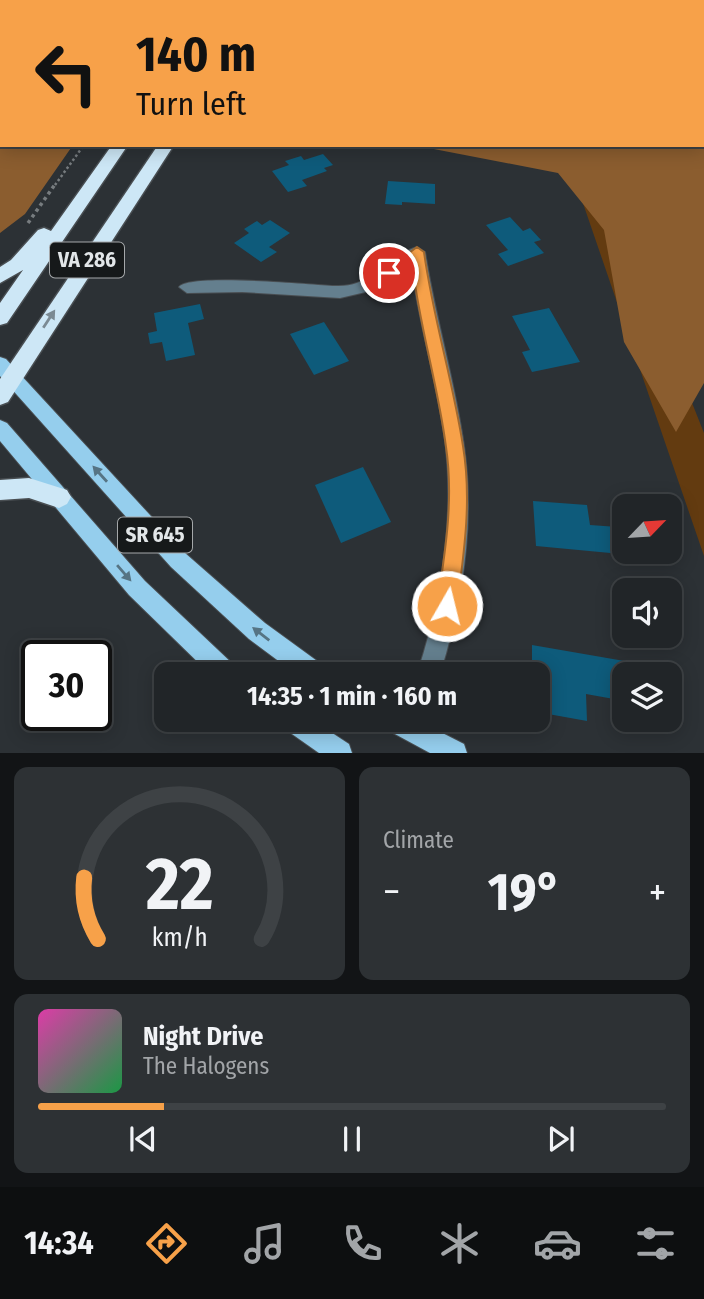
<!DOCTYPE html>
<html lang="en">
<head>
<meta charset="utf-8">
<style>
  body { margin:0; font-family:"Fira Sans Condensed",sans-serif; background:#2d3134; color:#f1f3f6; height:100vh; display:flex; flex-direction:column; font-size:26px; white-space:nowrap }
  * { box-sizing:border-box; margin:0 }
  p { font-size:23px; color:#a2a5a8 }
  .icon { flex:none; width:38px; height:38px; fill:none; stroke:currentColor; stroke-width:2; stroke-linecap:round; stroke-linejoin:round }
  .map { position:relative; height:753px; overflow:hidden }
  .drawer { display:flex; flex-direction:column; gap:14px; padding:14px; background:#121416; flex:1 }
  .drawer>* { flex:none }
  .top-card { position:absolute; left:0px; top:0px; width:705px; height:147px; box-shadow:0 4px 18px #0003,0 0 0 2px #3e4245; background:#f7a149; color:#111; overflow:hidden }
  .needle { width:46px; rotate:65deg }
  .fabs { position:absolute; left:612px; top:494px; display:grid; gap:14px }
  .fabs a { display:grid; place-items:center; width:70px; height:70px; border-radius:14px; background:#212528; box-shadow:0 4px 18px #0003,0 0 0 2px #3e4245; font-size:35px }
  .speed { position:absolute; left:21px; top:640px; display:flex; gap:14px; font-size:35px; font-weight:700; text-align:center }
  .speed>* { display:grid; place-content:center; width:91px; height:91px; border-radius:50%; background:#212528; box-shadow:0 4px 18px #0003,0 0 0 2px #3e4245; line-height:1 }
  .speed .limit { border:4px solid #111; border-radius:10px; background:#fff; color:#111 }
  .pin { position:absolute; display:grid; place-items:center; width:60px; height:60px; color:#fff; margin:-30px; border:4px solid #fff; border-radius:50%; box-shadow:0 2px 7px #0007 }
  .me { position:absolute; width:77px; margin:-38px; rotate:8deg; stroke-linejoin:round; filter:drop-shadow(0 0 5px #0008) }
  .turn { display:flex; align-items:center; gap:24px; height:147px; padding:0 21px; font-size:32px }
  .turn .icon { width:91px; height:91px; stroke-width:2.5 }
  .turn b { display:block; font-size:49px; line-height:60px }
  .big { font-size:52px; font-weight:700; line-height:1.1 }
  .drawer .tile { flex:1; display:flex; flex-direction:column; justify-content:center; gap:10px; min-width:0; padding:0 24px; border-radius:14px; background:#2d3134 }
  .drawer .dial { align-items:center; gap:0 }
  .dial svg { height:182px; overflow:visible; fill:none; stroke:#3e4245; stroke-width:7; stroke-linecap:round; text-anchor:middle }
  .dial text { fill:#f1f3f6; stroke:none }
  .song { display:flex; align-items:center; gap:21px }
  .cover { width:84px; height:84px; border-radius:10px; background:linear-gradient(135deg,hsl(320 70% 55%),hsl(140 70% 35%)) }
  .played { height:7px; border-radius:4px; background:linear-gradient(90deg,#f7a149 20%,#3e4245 20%) }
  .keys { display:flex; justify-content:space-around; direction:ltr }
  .heat { display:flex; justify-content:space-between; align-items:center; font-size:38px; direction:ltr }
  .drawer .tiles { flex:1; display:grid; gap:14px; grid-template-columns:1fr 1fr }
  .tile:last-child { grid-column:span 2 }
  .trip { position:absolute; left:154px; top:662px; width:396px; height:70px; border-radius:14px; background:#212528; box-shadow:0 4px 18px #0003,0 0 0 2px #3e4245; font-weight:700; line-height:70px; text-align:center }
  .menu { display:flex; height:112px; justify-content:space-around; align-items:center; background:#0d0f10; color:#a2a5a8 }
  .menu .icon { width:49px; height:49px }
  .menu .active { color:#f7a149 }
  .menu b { font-size:32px; color:#f1f3f6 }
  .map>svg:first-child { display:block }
  .green { fill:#633b10 }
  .forest { fill:#8b5d2f }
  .building { fill:#0e5b7b }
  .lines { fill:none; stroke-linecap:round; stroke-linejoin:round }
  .minor-casing { stroke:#494e52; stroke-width:2 }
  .major-casing { stroke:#494e52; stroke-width:2 }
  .highway-casing { stroke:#494e52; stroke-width:3 }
  .path-far1 { stroke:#777c7f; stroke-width:2.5; stroke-dasharray:2.5 2.5; stroke-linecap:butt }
  .path { stroke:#777c7f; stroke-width:3.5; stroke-dasharray:3.5 3.5; stroke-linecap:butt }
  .minor { fill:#647f8e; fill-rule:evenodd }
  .major { fill:#95ceed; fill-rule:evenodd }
  .highway { fill:#cde7f6; fill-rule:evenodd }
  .oneway { fill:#7b8a93 }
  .oneway2 { fill:#567484 }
  .route { fill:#f7a149; stroke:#a1692f; stroke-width:2 }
  .labels { text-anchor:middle; stroke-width:7; stroke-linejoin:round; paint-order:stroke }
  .shield { fill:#16191a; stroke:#a5a8aa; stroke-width:2 }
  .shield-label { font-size:21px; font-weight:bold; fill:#e2e6e8 }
</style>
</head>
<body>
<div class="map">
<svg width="704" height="753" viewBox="0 0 704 753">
  <rect width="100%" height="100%" fill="#2c3135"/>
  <polygon class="green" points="563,145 704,145 704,203 632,252 704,433 704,556"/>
  <g class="forest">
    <polygon points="704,46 704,383 676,432 624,342 604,230 558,173 413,145 704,145"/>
    <polygon points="0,61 2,145 73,145 25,214 0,233"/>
  </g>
  <g class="building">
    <polygon points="323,154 333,165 324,168 327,171 302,180 307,186 288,192 272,171 289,165 285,161 301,156 304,160"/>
    <polygon points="388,181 435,184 435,204 402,202 402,205 385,204"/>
    <polygon points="510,217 523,231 530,228 541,240 534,242 544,253 508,266 498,254 508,250 486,225"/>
    <polygon points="270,220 290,233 269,247 277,252 261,262 234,243 249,233 244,229 257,221 262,225"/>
    <polygon points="200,304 204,319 188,323 195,355 166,361 162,342 150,344 148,333 157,331 154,313"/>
    <polygon points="549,308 580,362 532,372 522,352 530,350 512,316"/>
    <polygon points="324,322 349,361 314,375 290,334"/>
    <polygon points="363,467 391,522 341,543 315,485"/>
    <polygon points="533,501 587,505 590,525 618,527 621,554 536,546"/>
    <polygon points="532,645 636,663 637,674 625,674 625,701 586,694 587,721 537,712 537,674 532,674"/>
  </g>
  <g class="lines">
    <g class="minor-casing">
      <path id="minor" d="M 417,247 L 425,252 C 435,317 455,381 464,446 C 475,524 463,600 440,674 L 417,674 C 441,601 454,525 446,448 C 439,386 419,326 411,264 L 370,291 L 340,298 L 242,292 L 187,293 L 179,287 C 189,273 312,285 335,286 C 373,288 388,255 417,247 Z"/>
    </g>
    <g class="major-casing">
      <g id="major">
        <polygon points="0,357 6,359 185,553 265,623 324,666 327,674 296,674 249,639 171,567 0,376"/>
        <polygon points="0,420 7,423 145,581 235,666 238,674 210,674 129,595 0,441"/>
        <polygon points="278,719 311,719 349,744 352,753 319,753 282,727"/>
        <polygon points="378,719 415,719 464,744 467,753 430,753 382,727"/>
      </g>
    </g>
    <g class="highway-casing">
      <g id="highway">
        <polygon points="221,0 233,0 220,2"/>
        <polygon points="255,0 267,0 254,2"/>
        <polygon points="112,145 128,145 7,323 0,325 0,303 23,270 0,283 0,267 11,260 38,230 44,228 51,231"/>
        <polygon points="158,145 174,145 8,402 0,405 0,379"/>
        <polygon points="29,478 67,490 71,497 67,504 59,508 29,498 0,500 0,480"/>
      </g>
    </g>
    <polyline class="path-far1" points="55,185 84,145"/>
    <polyline class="path" points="28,223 56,183"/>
    <use href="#minor" class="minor"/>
    <use href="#major" class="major"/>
    <use href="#highway" class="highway"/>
  </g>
  <defs><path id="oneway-solid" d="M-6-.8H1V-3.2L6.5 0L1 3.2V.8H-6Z" transform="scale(1.75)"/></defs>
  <use class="oneway" href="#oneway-solid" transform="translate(49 319) rotate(-57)"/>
  <g class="oneway2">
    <use href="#oneway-solid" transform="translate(100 474) rotate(-132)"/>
    <use href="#oneway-solid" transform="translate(124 573) rotate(49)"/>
    <use href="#oneway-solid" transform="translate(261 634) rotate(-142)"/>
  </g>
  <path class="route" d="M 417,247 L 424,252 C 433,318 453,381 463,446 C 472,500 464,553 457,606 L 454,613 L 447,616 L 440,613 L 437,606 C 445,553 454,500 446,447 C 438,385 419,325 412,263 L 389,278 L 382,273 Z"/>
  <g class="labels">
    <g class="shield">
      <rect x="50" y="242.5" width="74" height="35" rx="5"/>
      <rect x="118" y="517.5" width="74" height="35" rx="5"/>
    </g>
    <g class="shield-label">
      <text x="87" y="267">VA 286</text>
      <text x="155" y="542">SR 645</text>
    </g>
  </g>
</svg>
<div class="fabs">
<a><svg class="needle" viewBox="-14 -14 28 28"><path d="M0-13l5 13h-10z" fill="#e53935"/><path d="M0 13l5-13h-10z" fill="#a2a5a8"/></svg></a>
<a><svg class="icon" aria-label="sound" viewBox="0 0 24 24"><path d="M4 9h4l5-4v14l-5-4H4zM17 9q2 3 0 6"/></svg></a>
<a><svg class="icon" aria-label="layers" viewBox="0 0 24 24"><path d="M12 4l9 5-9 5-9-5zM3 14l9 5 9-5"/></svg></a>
</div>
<div class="speed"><div class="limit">30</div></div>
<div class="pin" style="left:389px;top:273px;background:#d93025"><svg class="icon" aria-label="arrive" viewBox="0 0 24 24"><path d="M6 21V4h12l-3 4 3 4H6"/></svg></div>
<svg class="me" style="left:447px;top:606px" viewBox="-20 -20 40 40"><circle r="17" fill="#f7a149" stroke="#fff" stroke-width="3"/><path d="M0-11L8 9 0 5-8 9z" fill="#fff"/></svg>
<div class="trip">14:35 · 1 min · 160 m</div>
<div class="top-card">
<div class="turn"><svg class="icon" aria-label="left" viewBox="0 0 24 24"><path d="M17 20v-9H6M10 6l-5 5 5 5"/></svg><div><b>140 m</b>Turn left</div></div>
</div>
</div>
<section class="drawer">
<div class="tiles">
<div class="tile dial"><svg viewBox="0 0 100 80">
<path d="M14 69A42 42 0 1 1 86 69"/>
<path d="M14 69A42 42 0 0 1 8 42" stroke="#f7a149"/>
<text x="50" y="56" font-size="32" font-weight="700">22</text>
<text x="50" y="72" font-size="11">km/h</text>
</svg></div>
<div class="tile"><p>Climate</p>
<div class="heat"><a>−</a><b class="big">19°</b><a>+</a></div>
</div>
<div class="tile">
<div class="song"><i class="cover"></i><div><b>Night Drive</b><p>The Halogens</p></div></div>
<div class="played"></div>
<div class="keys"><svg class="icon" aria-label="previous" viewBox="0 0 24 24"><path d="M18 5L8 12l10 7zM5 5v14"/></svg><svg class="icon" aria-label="pause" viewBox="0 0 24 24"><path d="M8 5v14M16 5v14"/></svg><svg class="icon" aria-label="next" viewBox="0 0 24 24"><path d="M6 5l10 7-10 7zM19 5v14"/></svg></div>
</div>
</div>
</section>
<nav class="menu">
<b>14:34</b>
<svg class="icon active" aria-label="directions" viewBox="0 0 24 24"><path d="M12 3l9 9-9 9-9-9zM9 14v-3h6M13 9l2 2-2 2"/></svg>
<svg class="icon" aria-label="music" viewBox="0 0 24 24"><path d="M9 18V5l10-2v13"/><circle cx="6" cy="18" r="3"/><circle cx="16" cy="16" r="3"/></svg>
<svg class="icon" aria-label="phone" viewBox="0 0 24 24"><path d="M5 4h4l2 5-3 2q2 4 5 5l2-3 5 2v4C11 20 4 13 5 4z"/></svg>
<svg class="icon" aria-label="climate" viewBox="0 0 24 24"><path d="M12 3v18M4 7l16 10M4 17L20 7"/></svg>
<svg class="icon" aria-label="car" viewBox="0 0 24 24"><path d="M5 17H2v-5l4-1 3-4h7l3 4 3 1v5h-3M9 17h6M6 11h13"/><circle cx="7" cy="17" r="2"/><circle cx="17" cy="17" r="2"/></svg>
<svg class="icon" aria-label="filters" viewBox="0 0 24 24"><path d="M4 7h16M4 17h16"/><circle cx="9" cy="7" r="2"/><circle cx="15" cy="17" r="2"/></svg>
</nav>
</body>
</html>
